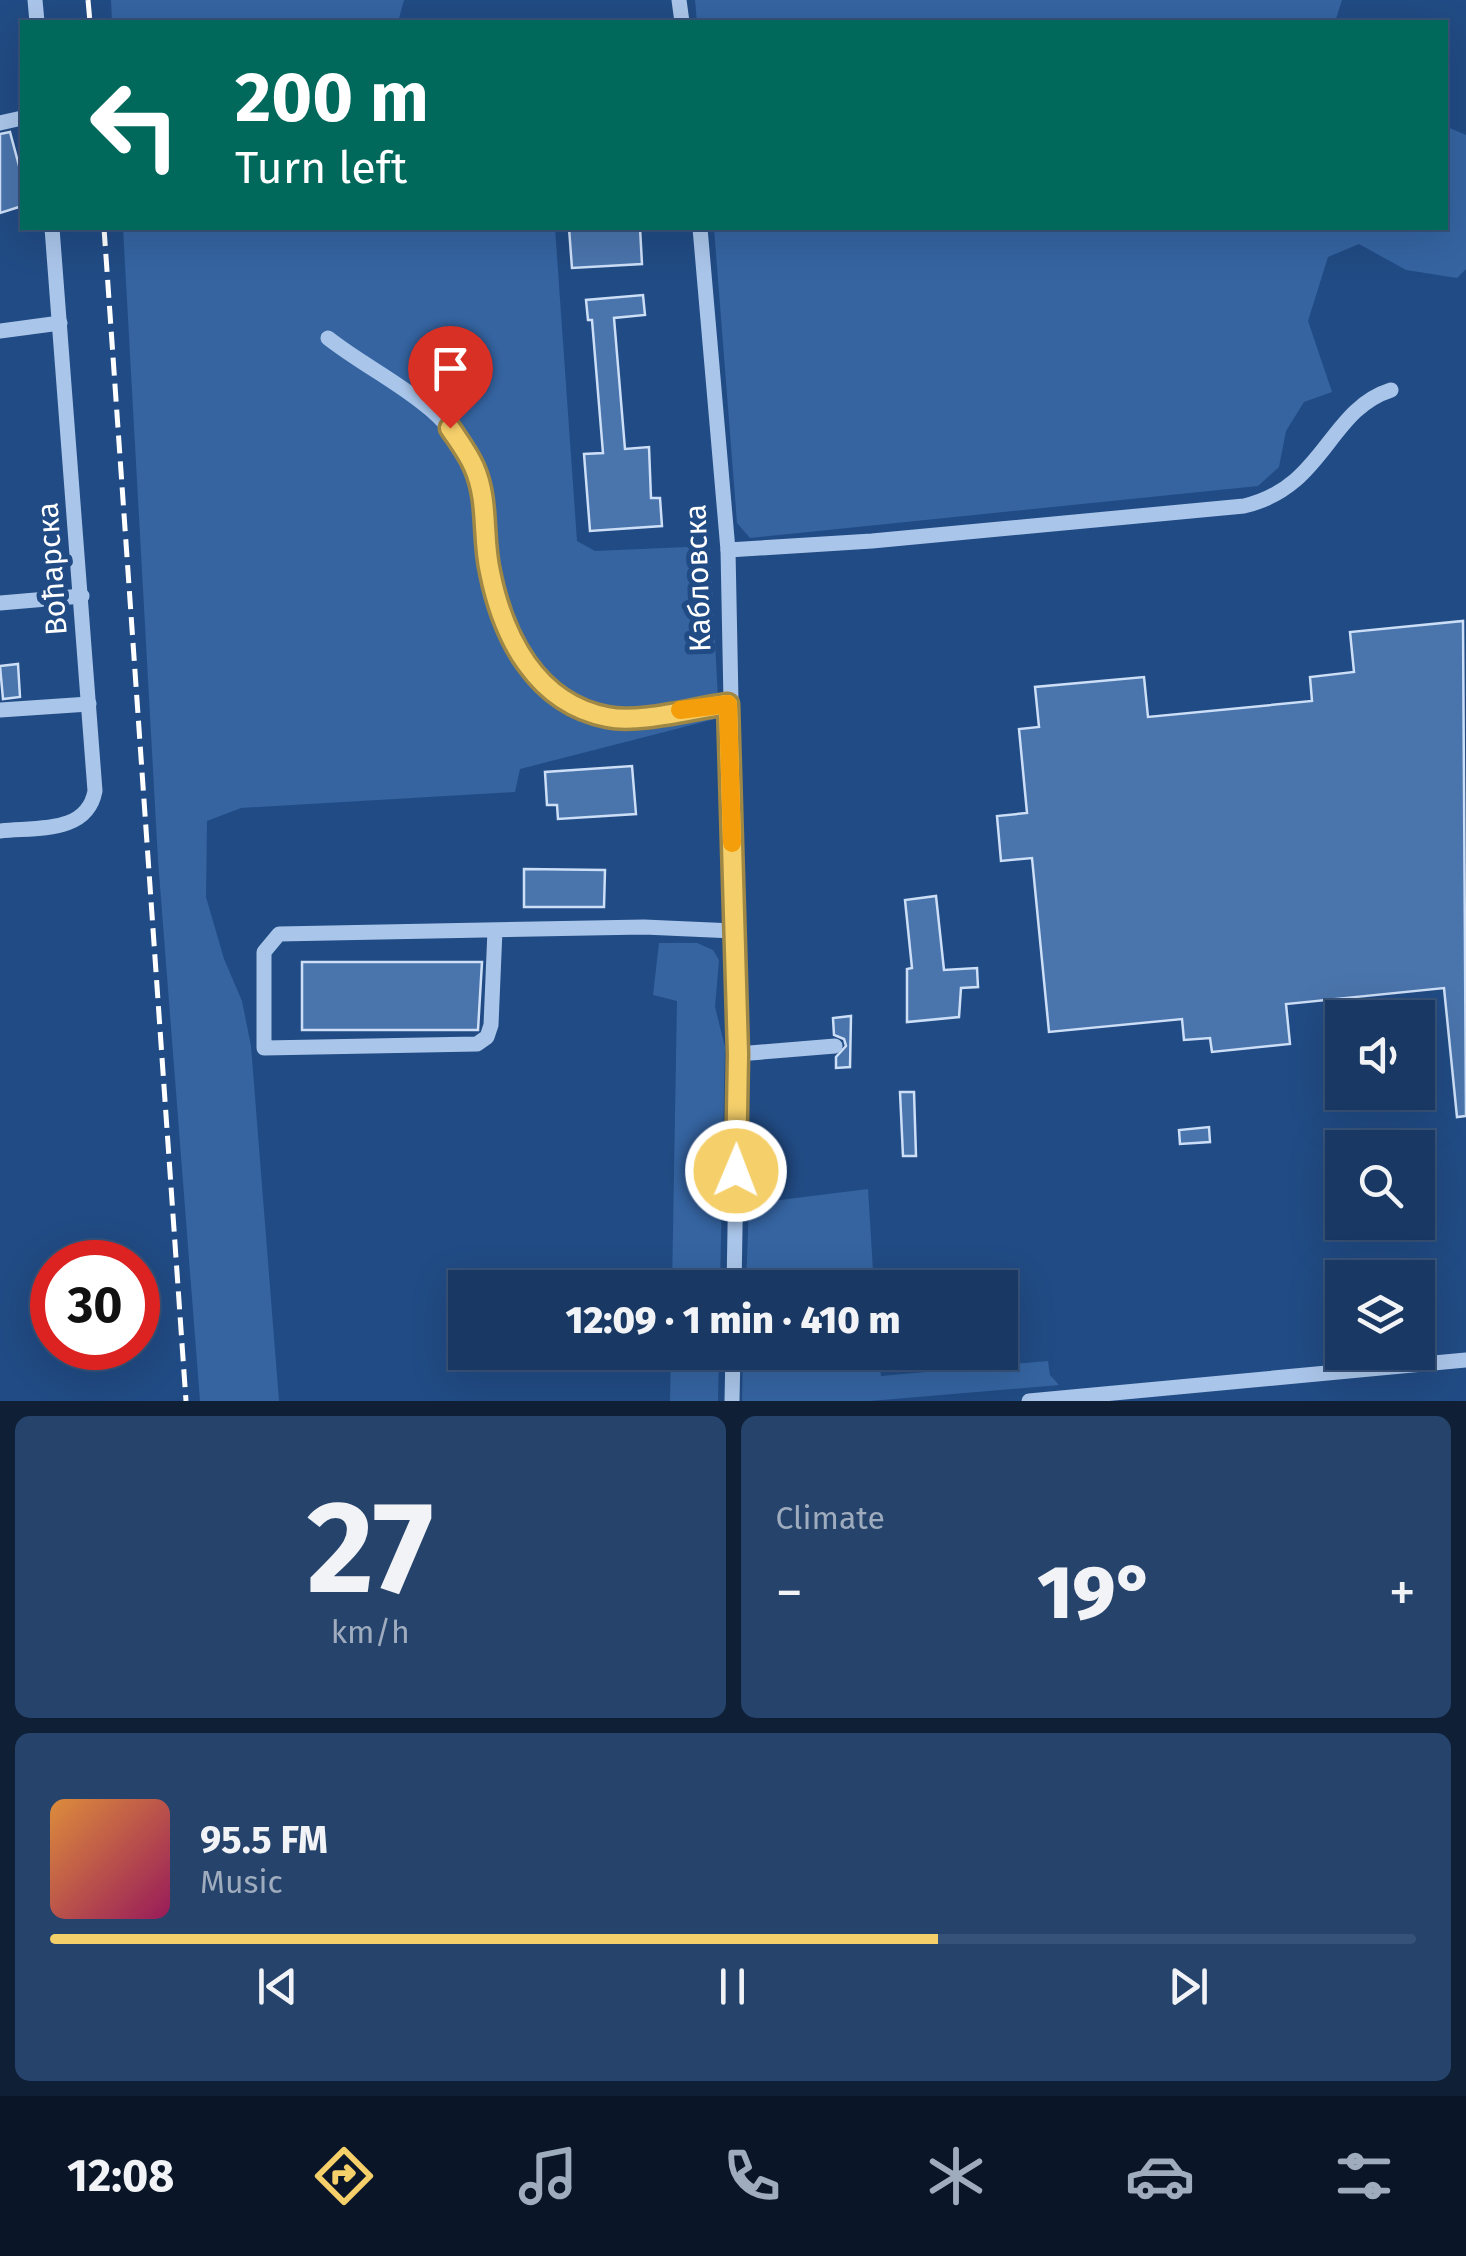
<!DOCTYPE html>
<html lang="en">
<head>
<meta charset="utf-8">
<style>
  body { margin:0; font-family:"Fira Sans",sans-serif; background:#26436c; color:#f1f3f6; height:100vh; display:flex; flex-direction:column; font-size:38px; white-space:nowrap }
  * { box-sizing:border-box; margin:0 }
  p { font-size:32px; color:#9facbe }
  .icon { flex:none; width:55px; height:55px; fill:none; stroke:currentColor; stroke-width:2; stroke-linecap:round; stroke-linejoin:round }
  .map { position:relative; height:1401px; overflow:hidden }
  .details { display:flex; flex-direction:column; gap:15px; padding:15px; background:#0e1f36; flex:1 }
  .details>* { flex:none }
  .banner { position:absolute; left:20px; top:20px; width:1428px; height:210px; border-radius:0px; box-shadow:0 10px 40px #0002,0 0 0 2px #375278; background:#00695c; color:#fff; overflow:hidden }
  .fabs { position:absolute; left:1325px; top:1000px; display:grid; gap:20px }
  .fabs a { display:grid; place-items:center; width:110px; height:110px; border-radius:0px; background:#193863; box-shadow:0 10px 40px #0002,0 0 0 2px #375278; font-size:50px }
  .speed { position:absolute; left:30px; top:1240px; display:flex; gap:20px; font-size:50px; font-weight:700; text-align:center }
  .speed>* { display:grid; place-content:center; width:130px; height:130px; border-radius:50%; background:#193863; box-shadow:0 10px 40px #0002,0 0 0 2px #375278; line-height:1 }
  .speed .limit { border:15px solid #d22; background:#fff; color:#111 }
  .pin { position:absolute; display:grid; place-items:center; width:85px; height:85px; color:#fff; margin:-102px -42px; border-radius:50% 50% 50% 0; rotate:-45deg; box-shadow:0 0 10px #0007 }
  .pin .icon { rotate:45deg }
  .me { position:absolute; width:110px; margin:-55px; rotate:1deg; stroke-linejoin:round; filter:drop-shadow(0 0 8px #0008) }
  .turn { display:flex; align-items:center; gap:35px; height:210px; padding:0 50px; font-size:45px }
  .turn .icon { width:130px; height:130px; stroke-width:2.5 }
  .turn b { display:block; font-size:70px; line-height:85px }
  .big { font-size:75px; font-weight:800; line-height:1.1 }
  .details .widget { flex:1; display:flex; flex-direction:column; justify-content:center; gap:15px; min-width:0; padding:0 35px; border-radius:15px; background:#26436c }
  .details .dial { align-items:center; gap:0 }
  .dial b { font-size:130px; line-height:1 }
  .song { display:flex; align-items:center; gap:30px }
  .cover { width:120px; height:120px; border-radius:15px; background:linear-gradient(135deg,hsl(30 70% 55%),hsl(330 70% 35%)) }
  .played { height:10px; border-radius:5px; background:linear-gradient(90deg,#f5cf6a 65%,#375278 65%) }
  .keys { display:flex; justify-content:space-around; direction:ltr }
  .heat { display:flex; justify-content:space-between; align-items:center; font-size:55px; direction:ltr }
  .details .tiles { flex:1; display:grid; gap:15px; grid-template-columns:1fr 1fr }
  .widget:last-child { grid-column:span 2 }
  .trip { position:absolute; left:448px; top:1270px; width:570px; height:100px; border-radius:0px; background:#193863; box-shadow:0 10px 40px #0002,0 0 0 2px #375278; font-weight:800; line-height:100px; text-align:center }
  .tab-bar { display:flex; height:160px; justify-content:space-around; align-items:center; background:#0a1628; color:#9facbe }
  .tab-bar .icon { width:70px; height:70px }
  .tab-bar .active { color:#f5cf6a }
  .tab-bar b { font-size:45px; color:#f1f3f6 }
  .map>svg:first-child { display:block }
  .green { fill:#3564a1 }
  .building { fill:#4a74ac; stroke:#cddff7; stroke-width:2.5 }
  .lines { fill:none; stroke-linecap:round; stroke-linejoin:round }
  .minor { stroke:#a9c5e9; stroke-width:15 }
  .rail { stroke:#fff; stroke-width:5; stroke-dasharray:18 8; stroke-linecap:butt }
  .route-casing { stroke:#9f8745; stroke-width:25 }
  .route { stroke:#f5cf6a; stroke-width:18 }
  .slow { stroke:#f59e0b; stroke-width:18 }
  .labels { text-anchor:middle; stroke-width:10; stroke-linejoin:round; paint-order:stroke }
  .street-label { font-size:30px; fill:#fff; stroke:#214b84 }
</style>
</head>
<body>
<div class="map">
<svg width="1466" height="1401" viewBox="0 0 1466 1401">
  <rect width="100%" height="100%" fill="#214b84"/>
  <g class="green">
    <polygon points="111,0 404,0 398,22 112,22"/>
    <polygon points="695,0 1342,0 1335,22 697,22"/>
    <polygon points="1445,126 1466,135 1466,269 1457,278 1406,270 1359,244 1328,257 1308,321 1332,392 1304,402 1286,431 1279,467 1258,486 750,538 737,523 714,228 1445,228"/>
    <polygon points="123,228 555,228 577,541 595,551 710,546 719,718 520,769 515,792 241,808 207,821 206,897 224,959 242,1001 251,1046 279,1401 200,1401 158,860"/>
    <polygon points="659,943 697,943 713,950 719,960 715,1007 725,1047 720,1287 672,1287 677,1001 653,995"/>
    <polygon points="868,1189 874,1287 746,1287 749,1204"/>
    <polygon points="671,1353 719,1353 718,1401 670,1401"/>
    <polygon points="743,1353 878,1353 881,1376 1048,1361 1050,1375 1059,1385 870,1401 742,1401"/>
  </g>
  <g class="building">
    <polygon points="10,132 22,177 22,206 0,213 0,134"/>
    <polygon points="569,228 640,228 642,264 572,268"/>
    <polygon points="643,295 645,315 614,318 625,449 649,447 651,498 660,498 662,526 590,531 584,454 603,453 592,320 588,320 586,300"/>
    <polygon points="1463,621 1466,1116 1457,1117 1444,988 1286,1004 1290,1044 1212,1052 1210,1038 1184,1040 1182,1019 1049,1032 1032,858 1001,861 997,816 1027,813 1019,729 1039,727 1035,687 1144,677 1148,717 1312,701 1310,677 1354,672 1350,632"/>
    <polygon points="18,664 20,697 3,699 0,666"/>
    <polygon points="632,766 636,814 558,819 557,805 547,805 545,772"/>
    <polygon points="524,869 605,870 604,907 524,907"/>
    <polygon points="936,896 944,970 977,968 978,987 961,988 959,1017 907,1022 907,969 912,968 905,900"/>
    <polygon points="302,962 482,962 478,1030 302,1030"/>
    <polygon points="851,1016 850,1067 836,1068 836,1057 846,1046 844,1039 834,1035 833,1018"/>
    <polygon points="900,1092 914,1092 916,1156 903,1156"/>
    <polygon points="1209,1127 1210,1142 1180,1144 1179,1130"/>
  </g>
  <g class="lines">
    <g class="minor">
      <polyline points="35,0 37,22"/>
      <polyline points="679,0 682,22"/>
      <polyline points="0,123 22,118"/>
      <polyline points="700,228 728,550 738,1054 734,1288"/>
      <polyline points="0,331 60,323"/>
      <path d="M 328,338 C 380,379 445,401 474,467 C 490,501 483,537 490,572 C 503,637 536,702 607,717 C 639,724 695,708 728,704"/>
      <path d="M 728,550 L 872,541 L 1244,506 C 1325,487 1328,410 1391,390"/>
      <polyline points="0,603 82,596"/>
      <polyline points="0,710 89,704"/>
      <path d="M 0,831 C 37,827 87,834 95,791 L 52,228"/>
      <polyline points="495,930 491,1025 487,1037 477,1044 264,1048 264,952 279,934 644,927 734,931"/>
      <polyline points="738,1054 835,1046"/>
      <polyline points="732,1401 733,1352"/>
      <polyline points="1029,1401 1466,1360"/>
    </g>
    <g class="rail">
      <polyline points="88,0 90,22"/>
      <polyline points="104,228 186,1401"/>
    </g>
  </g>
  <g class="lines">
    <g class="route-casing">
      <path id="route" d="M 450,428 C 458,440 468,453 474,467 C 489,501 482,537 490,572 C 503,637 536,703 607,717 C 639,724 695,708 728,704 L 738,1054 L 736,1171"/>
    </g>
    <use href="#route" class="route"/>
    <polyline class="slow" points="680,710 728,704 732,843"/>
  </g>
  <g class="labels">
    <g class="street-label">
      <text transform="translate(52 569) rotate(-94)" y="10">Воћарска</text>
      <text transform="translate(698 578) rotate(-92)" y="10">Кабловска</text>
    </g>
  </g>
</svg>
<div class="fabs">
<a><svg class="icon" aria-label="sound" viewBox="0 0 24 24"><path d="M4 9h4l5-4v14l-5-4H4zM17 9q2 3 0 6"/></svg></a>
<a><svg class="icon" aria-label="search" viewBox="0 0 24 24"><circle cx="10" cy="10" r="6"/><path d="M15 15l6 6"/></svg></a>
<a><svg class="icon" aria-label="layers" viewBox="0 0 24 24"><path d="M12 4l9 5-9 5-9-5zM3 14l9 5 9-5"/></svg></a>
</div>
<div class="speed"><div class="limit">30</div></div>
<div class="pin" style="left:450px;top:428px;background:#d93025"><svg class="icon" aria-label="arrive" viewBox="0 0 24 24"><path d="M6 21V4h12l-3 4 3 4H6"/></svg></div>
<svg class="me" style="left:736px;top:1171px" viewBox="-20 -20 40 40"><circle r="17" fill="#f5cf6a" stroke="#fff" stroke-width="3"/><path d="M0-11L8 9 0 5-8 9z" fill="#fff"/></svg>
<div class="trip">12:09 · 1 min · 410 m</div>
<div class="banner">
<div class="turn"><svg class="icon" aria-label="left" viewBox="0 0 24 24"><path d="M17 20v-9H6M10 6l-5 5 5 5"/></svg><div><b>200 m</b>Turn left</div></div>
</div>
</div>
<section class="details">
<div class="tiles">
<div class="widget dial"><b>27</b><p>km/h</p></div>
<div class="widget"><p>Climate</p>
<div class="heat"><a>−</a><b class="big">19°</b><a>+</a></div>
</div>
<div class="widget">
<div class="song"><i class="cover"></i><div><b>95.5 FM</b><p>Music</p></div></div>
<div class="played"></div>
<div class="keys"><svg class="icon" aria-label="previous" viewBox="0 0 24 24"><path d="M18 5L8 12l10 7zM5 5v14"/></svg><svg class="icon" aria-label="pause" viewBox="0 0 24 24"><path d="M8 5v14M16 5v14"/></svg><svg class="icon" aria-label="next" viewBox="0 0 24 24"><path d="M6 5l10 7-10 7zM19 5v14"/></svg></div>
</div>
</div>
</section>
<nav class="tab-bar">
<b>12:08</b>
<svg class="icon active" aria-label="directions" viewBox="0 0 24 24"><path d="M12 3l9 9-9 9-9-9zM9 14v-3h6M13 9l2 2-2 2"/></svg>
<svg class="icon" aria-label="music" viewBox="0 0 24 24"><path d="M9 18V5l10-2v13"/><circle cx="6" cy="18" r="3"/><circle cx="16" cy="16" r="3"/></svg>
<svg class="icon" aria-label="phone" viewBox="0 0 24 24"><path d="M5 4h4l2 5-3 2q2 4 5 5l2-3 5 2v4C11 20 4 13 5 4z"/></svg>
<svg class="icon" aria-label="climate" viewBox="0 0 24 24"><path d="M12 3v18M4 7l16 10M4 17L20 7"/></svg>
<svg class="icon" aria-label="car" viewBox="0 0 24 24"><path d="M5 17H2v-5l4-1 3-4h7l3 4 3 1v5h-3M9 17h6M6 11h13"/><circle cx="7" cy="17" r="2"/><circle cx="17" cy="17" r="2"/></svg>
<svg class="icon" aria-label="filters" viewBox="0 0 24 24"><path d="M4 7h16M4 17h16"/><circle cx="9" cy="7" r="2"/><circle cx="15" cy="17" r="2"/></svg>
</nav>
</body>
</html>
